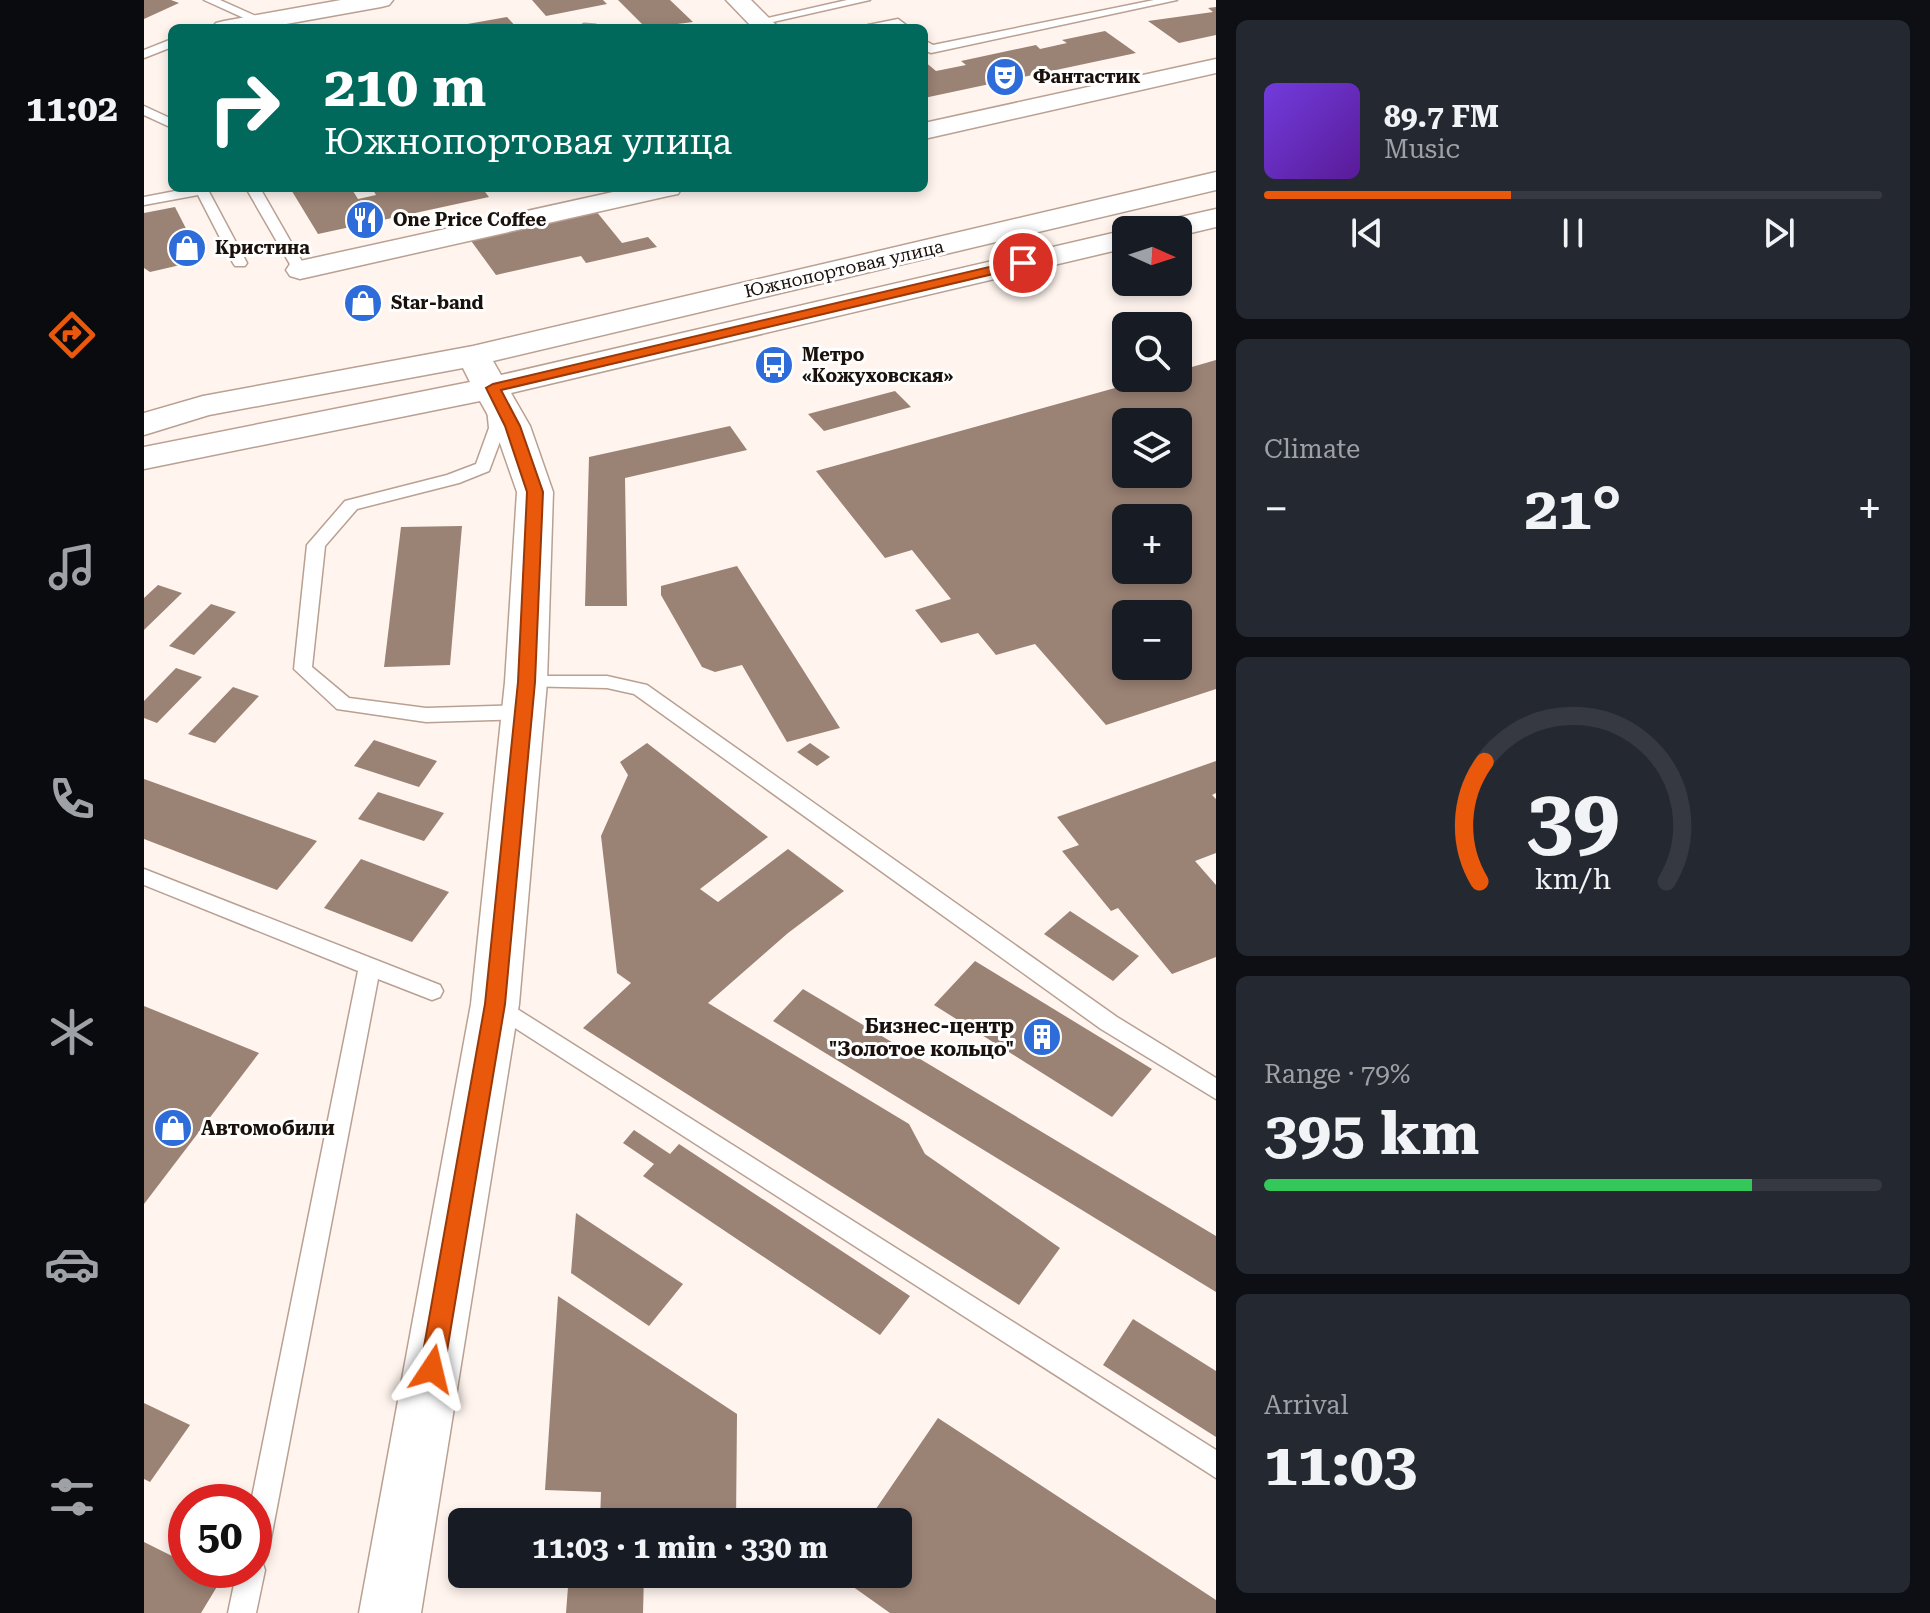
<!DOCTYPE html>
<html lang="en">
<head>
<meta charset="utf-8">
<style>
  body { margin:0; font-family:"Roboto Serif",serif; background:#242831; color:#f1f3f6; height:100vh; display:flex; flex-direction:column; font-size:30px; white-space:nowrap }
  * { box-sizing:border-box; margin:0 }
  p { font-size:26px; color:#9ea1a6 }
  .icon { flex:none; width:44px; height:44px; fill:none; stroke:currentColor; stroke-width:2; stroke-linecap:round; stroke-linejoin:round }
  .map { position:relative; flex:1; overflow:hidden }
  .details { display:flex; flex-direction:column; gap:20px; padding:20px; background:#0d0f14; width:714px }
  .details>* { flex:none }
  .banner { position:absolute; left:24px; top:24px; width:760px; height:168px; border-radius:12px; box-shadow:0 4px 12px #0003; background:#00695c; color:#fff; overflow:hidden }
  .needle { width:52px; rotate:93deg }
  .buttons { position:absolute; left:968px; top:216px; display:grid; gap:16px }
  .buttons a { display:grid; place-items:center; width:80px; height:80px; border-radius:12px; background:#171b24; box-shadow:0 4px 12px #0003; font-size:40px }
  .speed { position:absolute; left:24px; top:1484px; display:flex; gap:16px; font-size:40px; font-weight:700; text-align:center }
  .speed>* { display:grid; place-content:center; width:104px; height:104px; border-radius:50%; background:#171b24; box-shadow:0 4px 12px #0003; line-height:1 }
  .speed .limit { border:12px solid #d22; background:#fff; color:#111 }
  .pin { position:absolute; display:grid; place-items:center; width:68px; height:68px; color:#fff; margin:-34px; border:4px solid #fff; border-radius:50%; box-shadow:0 2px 8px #0007 }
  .me { position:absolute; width:88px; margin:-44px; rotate:10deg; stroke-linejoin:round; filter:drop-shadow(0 0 6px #0008) }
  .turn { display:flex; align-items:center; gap:28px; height:168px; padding:0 24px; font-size:36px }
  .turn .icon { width:104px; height:104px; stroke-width:2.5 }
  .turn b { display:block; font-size:56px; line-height:68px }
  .big { font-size:60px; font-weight:700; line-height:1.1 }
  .details .card { flex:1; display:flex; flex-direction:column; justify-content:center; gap:12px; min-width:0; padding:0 28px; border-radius:12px; background:#242831 }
  .details .dial { align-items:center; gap:0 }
  .dial svg { height:208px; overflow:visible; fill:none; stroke:#363941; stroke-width:7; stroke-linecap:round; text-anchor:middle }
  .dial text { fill:#f1f3f6; stroke:none }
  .song { display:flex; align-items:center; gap:24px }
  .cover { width:96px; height:96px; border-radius:12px; background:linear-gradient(135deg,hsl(260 70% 55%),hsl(270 70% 35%)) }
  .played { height:8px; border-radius:4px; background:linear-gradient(90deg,#ea580c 40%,#363941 40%) }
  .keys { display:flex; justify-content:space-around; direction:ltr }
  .heat { display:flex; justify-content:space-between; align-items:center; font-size:44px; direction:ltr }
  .charge { height:12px; border-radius:6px; background:linear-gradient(90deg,#34c759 79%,#363941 0) }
  .trip { position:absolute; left:304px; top:1508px; width:464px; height:80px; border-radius:12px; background:#171b24; box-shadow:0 4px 12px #0003; font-weight:700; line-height:80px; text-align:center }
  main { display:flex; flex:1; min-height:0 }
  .tabs { display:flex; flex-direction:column; width:144px; justify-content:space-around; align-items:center; background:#090b0e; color:#9ea1a6 }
  .tabs .icon { width:56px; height:56px }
  .tabs .selected { color:#ea580c }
  .tabs b { font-size:36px; color:#f1f3f6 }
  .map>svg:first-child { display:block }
  .building { fill:#9a8274; fill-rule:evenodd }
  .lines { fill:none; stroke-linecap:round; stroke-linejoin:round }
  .lane-casing { stroke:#b9a092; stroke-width:3 }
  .street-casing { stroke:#b9a092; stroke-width:3 }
  .secondary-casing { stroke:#b9a092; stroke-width:3 }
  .lane { fill:#fff; fill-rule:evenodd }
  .street { fill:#fff; fill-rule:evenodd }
  .secondary { fill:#fff; fill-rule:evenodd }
  .route { fill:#ea580c; stroke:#983908; stroke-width:2 }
  .labels { text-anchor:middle; stroke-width:6; stroke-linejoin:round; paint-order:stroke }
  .far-poi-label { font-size:18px; font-weight:bold; fill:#1a110c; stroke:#fff; text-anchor:start }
  .far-street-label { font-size:18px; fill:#1a110c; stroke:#fff }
  .poi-label { font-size:20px; font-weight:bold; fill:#1a110c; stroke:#fff; text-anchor:end }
</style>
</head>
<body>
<main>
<nav class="tabs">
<b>11:02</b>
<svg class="icon selected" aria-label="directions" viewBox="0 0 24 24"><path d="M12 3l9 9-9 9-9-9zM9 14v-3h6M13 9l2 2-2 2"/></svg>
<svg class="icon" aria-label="music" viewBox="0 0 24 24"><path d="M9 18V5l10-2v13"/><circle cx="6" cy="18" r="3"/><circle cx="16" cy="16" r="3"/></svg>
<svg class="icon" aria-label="phone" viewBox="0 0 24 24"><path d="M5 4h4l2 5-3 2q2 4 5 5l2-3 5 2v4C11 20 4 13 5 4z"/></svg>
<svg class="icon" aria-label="climate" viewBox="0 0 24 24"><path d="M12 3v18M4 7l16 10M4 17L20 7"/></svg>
<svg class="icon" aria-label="car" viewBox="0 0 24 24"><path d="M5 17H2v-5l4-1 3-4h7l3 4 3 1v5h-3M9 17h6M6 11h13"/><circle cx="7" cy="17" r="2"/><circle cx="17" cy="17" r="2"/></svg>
<svg class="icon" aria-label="filters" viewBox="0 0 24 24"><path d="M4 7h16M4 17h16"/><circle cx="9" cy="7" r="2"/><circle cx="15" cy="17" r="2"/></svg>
</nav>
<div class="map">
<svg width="1072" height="1613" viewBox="0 0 1072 1613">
  <rect width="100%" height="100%" fill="#fff4ee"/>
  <g class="building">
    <polygon points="0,0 27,0 35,3 0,19"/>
    <polygon points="388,0 459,0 463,4 402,16"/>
    <polygon points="474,0 526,0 549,22 502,28"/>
    <polygon points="1072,7 1072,35 1035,43 1004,21 1069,12 1064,8"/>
    <polygon points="363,17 373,28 312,28 312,26"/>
    <polygon points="961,31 992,53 780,98 780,61 792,71 822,65 817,61 892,45 896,49 923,43 918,40"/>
    <polygon points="146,188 207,188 214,199 232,195 229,190 237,188 338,188 345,197 174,234"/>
    <polygon points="31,207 58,260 6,272 0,268 0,213"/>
    <polygon points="452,211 478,243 504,237 513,247 442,263 437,256 352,275 325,238"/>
    <path d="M 1072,360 L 1072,689 L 962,725 L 891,644 L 852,655 L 834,633 L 797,643 L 771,610 L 807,599 L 768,550 L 741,558 L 672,471 L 1007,378 L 1034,378 L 1034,371 ZM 982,422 L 1034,422 L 1034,474 L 982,474 ZM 982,518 L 1034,518 L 1034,570 L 982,570 ZM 982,614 L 1034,614 L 1034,666 L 982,666 Z"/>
    <polygon points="751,391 767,407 680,431 664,414"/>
    <polygon points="586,426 603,450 481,478 483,606 441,606 445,457"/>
    <polygon points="318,526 306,665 240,667 257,527"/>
    <polygon points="593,566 696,728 643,742 598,665 571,672 558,667 517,595 517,586"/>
    <polygon points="14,585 38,593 0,630 0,598"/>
    <polygon points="67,604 92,612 50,655 25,646"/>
    <polygon points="32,668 58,677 13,723 0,718 0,701"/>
    <polygon points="89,687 115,696 71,743 44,734"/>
    <polygon points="230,740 293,761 275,787 210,766"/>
    <polygon points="503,743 624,837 556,889 574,902 644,849 700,891 644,933 564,1003 765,1124 781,1154 916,1248 875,1305 439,1028 487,983 473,973 457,836 484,775 476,762"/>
    <polygon points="666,743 686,757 673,766 653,752"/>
    <polygon points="1072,761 1072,793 1068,795 1072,799 1072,853 1051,861 1072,885 1072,957 1028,974 974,908 967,911 918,851 935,845 913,817"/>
    <polygon points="0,779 173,841 133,890 0,839"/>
    <polygon points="234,792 300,813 280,841 214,819"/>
    <polygon points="217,859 305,892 268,942 180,908"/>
    <polygon points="926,911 995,956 969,981 900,934"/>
    <polygon points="831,961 1008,1069 968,1117 790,1005"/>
    <polygon points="659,989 1072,1236 1072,1292 629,1021"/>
    <polygon points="0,1006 115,1053 0,1204"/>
    <polygon points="490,1130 526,1154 535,1144 766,1296 736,1335 499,1176 510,1164 479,1143"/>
    <polygon points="432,1213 539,1284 505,1326 427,1273"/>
    <polygon points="414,1296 593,1414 592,1522 456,1522 457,1492 401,1490"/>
    <polygon points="989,1319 1072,1371 1072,1437 959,1365"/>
    <polygon points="0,1403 46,1425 6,1482 0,1479"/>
    <polygon points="794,1418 1072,1600 1072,1613 746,1613 691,1574 754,1574 754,1522 723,1522"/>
    <polygon points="0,1542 42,1563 42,1570 57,1570 77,1580 57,1613 0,1613"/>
    <polygon points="425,1574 500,1574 499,1613 422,1613"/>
  </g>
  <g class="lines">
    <g class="lane-casing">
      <g id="lane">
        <polygon points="60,0 76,0 123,21 113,24"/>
        <polygon points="703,0 726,0 616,25 610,21"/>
        <polygon points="1010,0 1033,0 787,53 780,50 780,40 789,45"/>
        <polygon points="754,19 766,28 722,28 724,25"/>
        <polygon points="440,24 452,25 454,28 434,28"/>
        <polygon points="28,39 28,47 0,58 0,50"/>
        <polygon points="0,106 28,119 28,128 0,115"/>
        <polygon points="47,188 63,188 103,263 101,266 91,266 89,263 54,195 0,205 0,197"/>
        <polygon points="102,188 116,188 163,270 161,273 151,273"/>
        <polygon points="351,403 359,408 361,428 345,471 315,483 213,509 181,546 168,667 205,698 282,708 379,705 389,712 379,719 282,722 200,710 193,709 150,669 163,545 201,501 303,475 332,464 345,428 343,408"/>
        <polygon points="382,676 463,676 503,685 973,1017 1072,1078 1072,1099 957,1029 490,694 463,688 375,686 373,682 375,678"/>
        <polygon points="0,869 296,985 299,991 296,997 288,1000 234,979 124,1554 119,1564 121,1570 112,1613 84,1613 93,1570 110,1570 110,1502 107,1502 214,971 0,885"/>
        <polygon points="351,995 1072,1450 1072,1478 343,1010 340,1004 343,998"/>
      </g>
    </g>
    <g class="street-casing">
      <g id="street">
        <polygon points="197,0 249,0 245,5 237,7 120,28 68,28 72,23 80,21"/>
        <polygon points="582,0 607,0 635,28 609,28"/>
        <polygon points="1072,59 1072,73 780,139 780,123"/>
        <polygon points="487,188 538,188 534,194 524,196 156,279 146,276 142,270 146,264 156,261"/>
      </g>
    </g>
    <g class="secondary-casing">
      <g id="secondary">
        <polygon points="1072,172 1072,190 349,361 357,375 982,230 983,230 982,248 367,393 386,426 409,492 403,682 375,1004 277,1613 215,1613 327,1004 361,682 373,492 350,426 336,401 0,469 0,447 326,382 319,368 65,415 0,435 0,413 59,396 329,346"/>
        <polygon points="1072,209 1072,227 1034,236 1034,230 1006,230 1010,223"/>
      </g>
    </g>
    <use href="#lane" class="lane"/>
    <use href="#street" class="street"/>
    <use href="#secondary" class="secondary"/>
  </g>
  <polygon class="route" points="879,259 883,261 883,266 357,390 376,426 399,492 391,682 361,1004 300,1369 297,1377 288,1380 280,1377 276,1369 341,1004 374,682 383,492 361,426 342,388 349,384"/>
  <defs>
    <g id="theatre-disc" transform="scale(2)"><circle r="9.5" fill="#2e6cd9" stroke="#fff"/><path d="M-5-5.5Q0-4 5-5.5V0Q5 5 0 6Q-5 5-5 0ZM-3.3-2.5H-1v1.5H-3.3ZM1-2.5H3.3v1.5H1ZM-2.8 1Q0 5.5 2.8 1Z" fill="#fff"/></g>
    <g id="restaurant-disc" transform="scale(2)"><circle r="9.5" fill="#2e6cd9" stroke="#fff"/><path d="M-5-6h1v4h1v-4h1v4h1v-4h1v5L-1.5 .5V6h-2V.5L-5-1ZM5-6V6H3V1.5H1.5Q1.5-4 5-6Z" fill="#fff"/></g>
    <g id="shop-disc" transform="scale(2)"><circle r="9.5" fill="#2e6cd9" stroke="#fff"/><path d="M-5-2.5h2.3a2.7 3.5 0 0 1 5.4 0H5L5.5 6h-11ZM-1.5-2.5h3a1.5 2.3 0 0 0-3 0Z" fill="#fff"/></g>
    <g id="bus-disc" transform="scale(2)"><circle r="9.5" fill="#2e6cd9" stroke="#fff"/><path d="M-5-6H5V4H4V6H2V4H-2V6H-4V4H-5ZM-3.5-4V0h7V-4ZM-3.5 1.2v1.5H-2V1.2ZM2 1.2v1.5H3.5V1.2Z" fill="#fff"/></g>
    <g id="building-disc" transform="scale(2)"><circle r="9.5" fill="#2e6cd9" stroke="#fff"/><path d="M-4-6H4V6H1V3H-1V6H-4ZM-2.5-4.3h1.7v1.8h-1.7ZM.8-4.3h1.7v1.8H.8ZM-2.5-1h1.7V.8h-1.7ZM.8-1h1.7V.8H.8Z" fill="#fff"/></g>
  </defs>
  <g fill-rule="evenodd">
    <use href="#theatre-disc" x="861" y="77"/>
    <use href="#restaurant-disc" x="221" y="220"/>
    <use href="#shop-disc" x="43" y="248"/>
    <use href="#shop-disc" x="219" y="303"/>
    <use href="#bus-disc" x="630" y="365"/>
    <use href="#building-disc" x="898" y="1037"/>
    <use href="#shop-disc" x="29" y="1128"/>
  </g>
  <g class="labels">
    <g class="far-poi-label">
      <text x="889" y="83">Фантастик</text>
      <text x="249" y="226">One Price Coffee</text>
      <text x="71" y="254">Кристина</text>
      <text x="247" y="309">Star-band</text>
      <text x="658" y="361">Метро<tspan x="658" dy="21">«Кожуховская»</tspan></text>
    </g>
    <g class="far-street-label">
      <text transform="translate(700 269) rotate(-13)" y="6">Южнопортовая улица</text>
    </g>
    <g class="poi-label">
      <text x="870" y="1033">Бизнес-центр<tspan x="870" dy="23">"Золотое кольцо"</tspan></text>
      <text x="57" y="1135" text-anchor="start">Автомобили</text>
    </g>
  </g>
</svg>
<div class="buttons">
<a><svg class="needle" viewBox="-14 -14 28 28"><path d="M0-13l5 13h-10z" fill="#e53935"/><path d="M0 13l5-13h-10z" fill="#9ea1a6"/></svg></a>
<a><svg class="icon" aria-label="search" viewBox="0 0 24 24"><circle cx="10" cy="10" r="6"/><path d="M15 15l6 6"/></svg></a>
<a><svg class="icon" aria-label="layers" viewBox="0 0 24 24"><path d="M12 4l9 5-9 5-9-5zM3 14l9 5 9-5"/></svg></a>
<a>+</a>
<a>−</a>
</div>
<div class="speed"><div class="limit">50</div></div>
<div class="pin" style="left:879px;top:263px;background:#d93025"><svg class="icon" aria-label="arrive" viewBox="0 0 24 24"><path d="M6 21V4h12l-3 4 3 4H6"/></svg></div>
<svg class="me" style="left:288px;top:1369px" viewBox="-20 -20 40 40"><path d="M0-17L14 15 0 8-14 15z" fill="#ea580c" stroke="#fff" stroke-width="4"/></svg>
<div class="trip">11:03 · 1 min · 330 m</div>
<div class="banner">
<div class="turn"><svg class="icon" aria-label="right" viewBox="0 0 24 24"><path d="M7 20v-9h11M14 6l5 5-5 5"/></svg><div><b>210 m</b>Южнопортовая улица</div></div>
</div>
</div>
<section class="details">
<div class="card">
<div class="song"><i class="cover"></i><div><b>89.7 FM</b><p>Music</p></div></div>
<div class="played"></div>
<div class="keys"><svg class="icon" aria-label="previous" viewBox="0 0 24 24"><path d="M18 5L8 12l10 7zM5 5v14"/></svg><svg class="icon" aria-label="pause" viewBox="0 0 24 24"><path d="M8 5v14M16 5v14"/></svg><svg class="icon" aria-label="next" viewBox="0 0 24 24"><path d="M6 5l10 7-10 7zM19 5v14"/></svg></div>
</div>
<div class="card"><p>Climate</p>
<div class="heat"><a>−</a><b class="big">21°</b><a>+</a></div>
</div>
<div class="card dial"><svg viewBox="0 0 100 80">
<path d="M14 69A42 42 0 1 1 86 69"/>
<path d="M14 69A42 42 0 0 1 16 23" stroke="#ea580c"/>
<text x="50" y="56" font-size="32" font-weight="700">39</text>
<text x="50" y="72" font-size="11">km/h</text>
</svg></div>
<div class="card"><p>Range · 79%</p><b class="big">395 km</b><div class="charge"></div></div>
<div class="card"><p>Arrival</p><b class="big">11:03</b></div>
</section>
</main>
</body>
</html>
